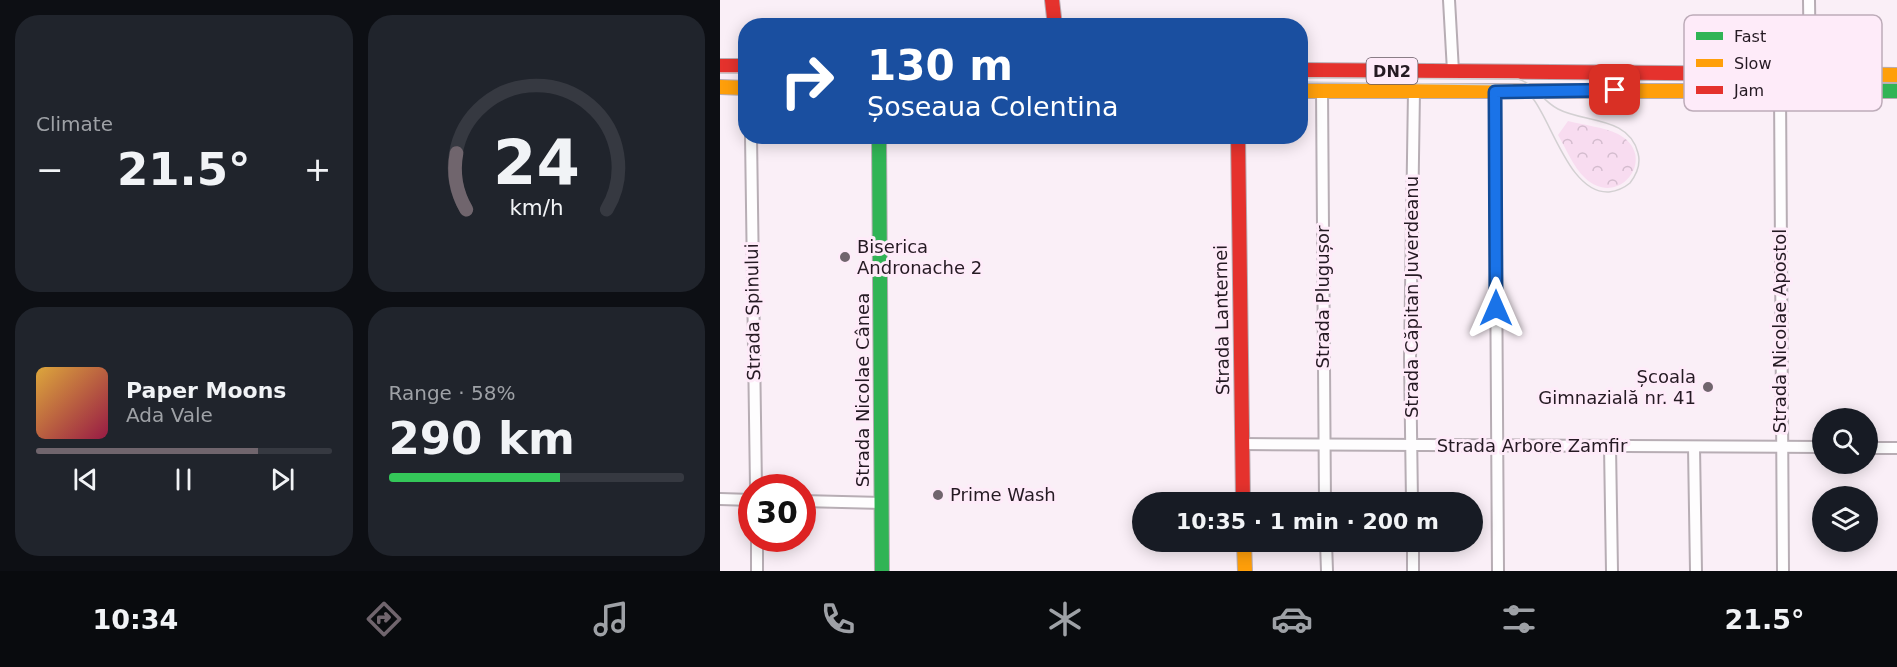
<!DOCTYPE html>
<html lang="en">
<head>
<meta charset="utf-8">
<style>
  body { margin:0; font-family:"DejaVu Sans",sans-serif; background:#20242c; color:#f1f3f6; height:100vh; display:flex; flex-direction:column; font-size:22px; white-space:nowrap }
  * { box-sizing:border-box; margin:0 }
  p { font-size:20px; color:#9ea1a6 }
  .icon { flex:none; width:33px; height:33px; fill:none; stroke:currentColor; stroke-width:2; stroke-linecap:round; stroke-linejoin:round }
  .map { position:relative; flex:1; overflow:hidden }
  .side { display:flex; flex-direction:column; gap:15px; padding:15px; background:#0d0f14; width:720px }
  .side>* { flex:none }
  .banner { position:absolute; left:18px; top:18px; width:570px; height:126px; border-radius:24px; box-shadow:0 3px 15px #0003; background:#1a4fa0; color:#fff; overflow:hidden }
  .tools { position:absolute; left:1092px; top:408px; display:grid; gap:12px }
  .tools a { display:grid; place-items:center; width:66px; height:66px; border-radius:50%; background:#171b24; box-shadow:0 3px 15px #0003; font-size:30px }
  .speed { position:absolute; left:18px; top:474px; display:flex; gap:12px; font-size:30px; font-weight:700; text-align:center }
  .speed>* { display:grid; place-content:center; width:78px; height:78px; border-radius:50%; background:#171b24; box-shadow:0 3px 15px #0003; line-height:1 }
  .speed .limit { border:9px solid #d22; background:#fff; color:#111 }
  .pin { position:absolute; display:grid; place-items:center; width:51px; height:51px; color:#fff; margin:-26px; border-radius:12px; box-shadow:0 3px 9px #0006 }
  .me { position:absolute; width:66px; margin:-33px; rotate:0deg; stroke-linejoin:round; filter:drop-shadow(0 0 4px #0008) }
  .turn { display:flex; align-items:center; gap:21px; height:126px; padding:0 30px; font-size:27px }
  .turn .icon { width:78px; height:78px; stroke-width:2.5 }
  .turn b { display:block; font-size:42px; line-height:51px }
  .big { font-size:45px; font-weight:700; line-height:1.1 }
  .side .card { flex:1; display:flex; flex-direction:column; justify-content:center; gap:9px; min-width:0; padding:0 21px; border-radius:24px; background:#20242c }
  .side .dial { align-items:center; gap:0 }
  .dial svg { height:156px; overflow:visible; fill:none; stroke:#363941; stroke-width:7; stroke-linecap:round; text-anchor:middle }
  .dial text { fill:#f1f3f6; stroke:none }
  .song { display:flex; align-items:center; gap:18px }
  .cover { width:72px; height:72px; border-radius:9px; background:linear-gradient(135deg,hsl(40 70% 55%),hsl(340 70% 35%)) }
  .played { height:6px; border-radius:3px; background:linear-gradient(90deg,#70656d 75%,#363941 75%) }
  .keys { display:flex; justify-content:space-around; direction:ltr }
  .heat { display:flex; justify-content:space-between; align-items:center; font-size:33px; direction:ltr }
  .charge { height:9px; border-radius:4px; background:linear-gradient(90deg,#34c759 58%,#363941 0) }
  .side .tiles { flex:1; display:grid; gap:15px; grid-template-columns:repeat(2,1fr) }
  .trip { position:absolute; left:412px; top:492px; width:351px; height:60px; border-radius:30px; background:#171b24; box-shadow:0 3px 15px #0003; font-weight:700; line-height:60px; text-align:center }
  .tabs { display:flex; height:96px; justify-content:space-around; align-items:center; background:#090b0e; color:#9ea1a6 }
  .tabs .icon { width:42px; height:42px }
  .tabs .on { color:#70656d }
  .tabs b { font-size:27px; color:#f1f3f6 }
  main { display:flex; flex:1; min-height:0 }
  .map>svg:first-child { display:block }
  .park { fill:url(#park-crowns) }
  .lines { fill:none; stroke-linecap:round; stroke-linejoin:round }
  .street-casing { stroke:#b7adb4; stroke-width:14 }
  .fast-casing { stroke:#b7adb4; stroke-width:16 }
  .slow-casing { stroke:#b7adb4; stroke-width:16 }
  .jam-casing { stroke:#b7adb4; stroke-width:16 }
  .street { stroke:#fefdfe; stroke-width:10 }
  .fast { stroke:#30b455; stroke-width:14 }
  .slow { stroke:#ff9f0a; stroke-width:14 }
  .jam { stroke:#e5322d; stroke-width:14 }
  .tram { stroke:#d3d0d2; stroke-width:1.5 }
  .route-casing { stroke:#114b97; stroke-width:15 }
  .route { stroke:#1a73e8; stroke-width:10 }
  .poi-dot { fill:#70656d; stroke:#feebf9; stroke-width:2 }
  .labels { text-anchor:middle; stroke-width:6; stroke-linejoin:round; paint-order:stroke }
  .shield { fill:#feebf9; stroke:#665963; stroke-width:1.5 }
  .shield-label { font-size:16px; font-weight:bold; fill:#251a23 }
  .poi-label { font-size:18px; fill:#251a23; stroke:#feebf9; text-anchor:start }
  .street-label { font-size:18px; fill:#251a23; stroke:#feebf9 }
  .key { fill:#feebf9; stroke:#bdacb9; stroke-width:1.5 }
  .key-label { font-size:16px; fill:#251a23 }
</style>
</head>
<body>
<main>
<section class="side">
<div class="tiles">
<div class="card"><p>Climate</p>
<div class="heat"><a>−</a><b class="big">21.5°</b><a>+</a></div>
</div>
<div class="card dial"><svg viewBox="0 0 100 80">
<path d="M14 69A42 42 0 1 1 86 69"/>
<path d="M14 69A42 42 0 0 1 9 40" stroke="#70656d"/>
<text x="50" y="56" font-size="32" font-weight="700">24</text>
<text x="50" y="72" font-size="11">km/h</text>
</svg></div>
<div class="card">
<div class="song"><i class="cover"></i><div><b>Paper Moons</b><p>Ada Vale</p></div></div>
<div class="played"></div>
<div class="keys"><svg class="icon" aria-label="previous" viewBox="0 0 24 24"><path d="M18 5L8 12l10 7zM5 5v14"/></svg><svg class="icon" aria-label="pause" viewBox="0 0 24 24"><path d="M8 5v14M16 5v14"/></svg><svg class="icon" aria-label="next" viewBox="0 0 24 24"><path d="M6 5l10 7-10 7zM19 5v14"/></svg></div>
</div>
<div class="card"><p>Range · 58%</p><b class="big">290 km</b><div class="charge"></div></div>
</div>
</section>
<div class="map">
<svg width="1177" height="571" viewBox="0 0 1177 571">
  <defs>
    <pattern id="park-crowns" width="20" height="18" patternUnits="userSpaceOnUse" patternTransform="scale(1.5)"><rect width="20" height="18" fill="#f8dcf0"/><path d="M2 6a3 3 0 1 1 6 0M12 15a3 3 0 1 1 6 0" fill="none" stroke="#d4bcce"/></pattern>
  </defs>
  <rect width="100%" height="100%" fill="#faeff7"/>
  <path class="park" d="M 848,121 C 864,125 883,127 898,134 C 940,156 899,210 865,178 C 853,167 846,148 838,135 Z"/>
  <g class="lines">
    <g class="street-casing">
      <g id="street">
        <polyline points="729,0 733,71"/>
        <polyline points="1089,0 1090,75"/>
        <polyline points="1060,90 1063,571"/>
        <polyline points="602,91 605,502"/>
        <polyline points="775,92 778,571"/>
        <polyline points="31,136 36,488"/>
        <polyline points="522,444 1102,447"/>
        <polyline points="890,446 892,571"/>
        <polyline points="974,447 976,571"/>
        <polyline points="1148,448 1177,448"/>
        <polyline points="0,499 32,500"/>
        <polyline points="82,501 162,503"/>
        <polyline points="692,502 690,358 694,91"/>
        <polyline points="37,538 37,571"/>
        <polyline points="606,542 607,571"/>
        <polyline points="693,542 693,571"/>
      </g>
    </g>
    <g class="fast-casing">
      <g id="fast">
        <polyline points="1092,91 1177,91"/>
        <polyline points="159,136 162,571"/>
      </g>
    </g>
    <g class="slow-casing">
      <g id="slow">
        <polyline points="1070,74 1177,75"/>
        <polyline points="0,87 26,88"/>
        <polyline points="580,91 1092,91"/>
        <polyline points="524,542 525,571"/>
      </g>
    </g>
    <g class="jam-casing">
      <g id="jam">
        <polyline points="332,0 335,26"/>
        <polyline points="0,66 26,66"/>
        <polyline points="580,70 1070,74"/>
        <polyline points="518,136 523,502"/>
      </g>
    </g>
    <use href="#street" class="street"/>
    <use href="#fast" class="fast"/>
    <use href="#slow" class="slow"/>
    <use href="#jam" class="jam"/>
    <g class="tram">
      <polyline points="0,73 26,73"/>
      <path d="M 580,78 L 798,79 C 815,84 822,101 838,109 C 864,123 909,116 918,153 C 921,164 917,174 910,183 C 904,188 897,191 889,192 C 851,194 833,126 814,100 C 809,93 801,88 792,85 L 580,82"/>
    </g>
  </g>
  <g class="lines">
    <g class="route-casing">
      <polyline id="route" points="776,308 775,92 895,90"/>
    </g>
    <use href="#route" class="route"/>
  </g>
  <g class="poi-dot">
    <circle cx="125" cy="257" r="6"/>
    <circle cx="988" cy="387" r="6"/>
    <circle cx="218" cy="495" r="6"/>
  </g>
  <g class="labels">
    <rect class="shield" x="646.5" y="58" width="51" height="26" rx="4.5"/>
    <g class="shield-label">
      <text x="672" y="77">DN2</text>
    </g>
    <g class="poi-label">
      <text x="137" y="253">Biserica<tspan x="137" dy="21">Andronache 2</tspan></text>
      <text x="976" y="383" text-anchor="end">Școala<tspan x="976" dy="21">Gimnazială nr. 41</tspan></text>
      <text x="230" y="501">Prime Wash</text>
    </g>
    <g class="street-label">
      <text transform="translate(603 297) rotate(-90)" y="6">Strada Plugușor</text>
      <text transform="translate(692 297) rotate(-90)" y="6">Strada Căpitan Juverdeanu</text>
      <text transform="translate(33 312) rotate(-91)" y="6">Strada Spinului</text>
      <text transform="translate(502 320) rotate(-91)" y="6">Strada Lanternei</text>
      <text transform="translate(1060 331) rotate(-90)" y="6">Strada Nicolae Apostol</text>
      <text transform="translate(143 390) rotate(-90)" y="6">Strada Nicolae Cânea</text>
      <text x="812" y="452">Strada Arbore Zamfir</text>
    </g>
  </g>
  <rect x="964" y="15" width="198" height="96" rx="9" class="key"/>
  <rect x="976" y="32" width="27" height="8" fill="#30b455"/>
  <rect x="976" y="59" width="27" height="8" fill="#ff9f0a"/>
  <rect x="976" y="86" width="27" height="8" fill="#e5322d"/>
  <g class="key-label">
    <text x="1014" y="42">Fast</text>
    <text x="1014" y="69">Slow</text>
    <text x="1014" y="96">Jam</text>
  </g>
</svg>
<div class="tools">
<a><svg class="icon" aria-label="search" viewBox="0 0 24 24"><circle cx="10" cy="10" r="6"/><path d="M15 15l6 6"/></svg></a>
<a><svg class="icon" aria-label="layers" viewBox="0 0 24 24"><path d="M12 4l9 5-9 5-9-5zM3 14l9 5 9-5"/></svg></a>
</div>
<div class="speed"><div class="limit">30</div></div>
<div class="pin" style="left:895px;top:90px;background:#d93025"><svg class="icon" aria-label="arrive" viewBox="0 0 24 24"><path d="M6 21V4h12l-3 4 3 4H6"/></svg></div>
<svg class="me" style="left:776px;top:308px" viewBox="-20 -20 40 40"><path d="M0-17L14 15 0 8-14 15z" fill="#1a73e8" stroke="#fff" stroke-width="4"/></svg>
<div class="trip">10:35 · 1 min · 200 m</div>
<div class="banner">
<div class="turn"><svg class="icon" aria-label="right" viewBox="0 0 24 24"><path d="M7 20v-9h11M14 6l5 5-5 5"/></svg><div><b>130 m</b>Șoseaua Colentina</div></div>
</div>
</div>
</main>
<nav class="tabs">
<b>10:34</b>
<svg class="icon on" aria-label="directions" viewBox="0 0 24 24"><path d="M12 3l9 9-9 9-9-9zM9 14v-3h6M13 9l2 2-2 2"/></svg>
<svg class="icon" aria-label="music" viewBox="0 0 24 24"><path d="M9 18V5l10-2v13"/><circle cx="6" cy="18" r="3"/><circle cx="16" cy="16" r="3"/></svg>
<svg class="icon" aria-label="phone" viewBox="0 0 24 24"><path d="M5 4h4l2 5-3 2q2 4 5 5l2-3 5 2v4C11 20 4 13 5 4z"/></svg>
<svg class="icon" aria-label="climate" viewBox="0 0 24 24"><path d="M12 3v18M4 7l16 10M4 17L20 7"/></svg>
<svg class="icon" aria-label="car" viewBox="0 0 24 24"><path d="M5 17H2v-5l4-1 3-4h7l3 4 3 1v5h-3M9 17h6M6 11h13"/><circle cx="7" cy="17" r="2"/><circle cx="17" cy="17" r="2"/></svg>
<svg class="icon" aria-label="filters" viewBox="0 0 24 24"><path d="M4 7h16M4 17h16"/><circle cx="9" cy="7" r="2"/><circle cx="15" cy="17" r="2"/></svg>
<b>21.5°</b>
</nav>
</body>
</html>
